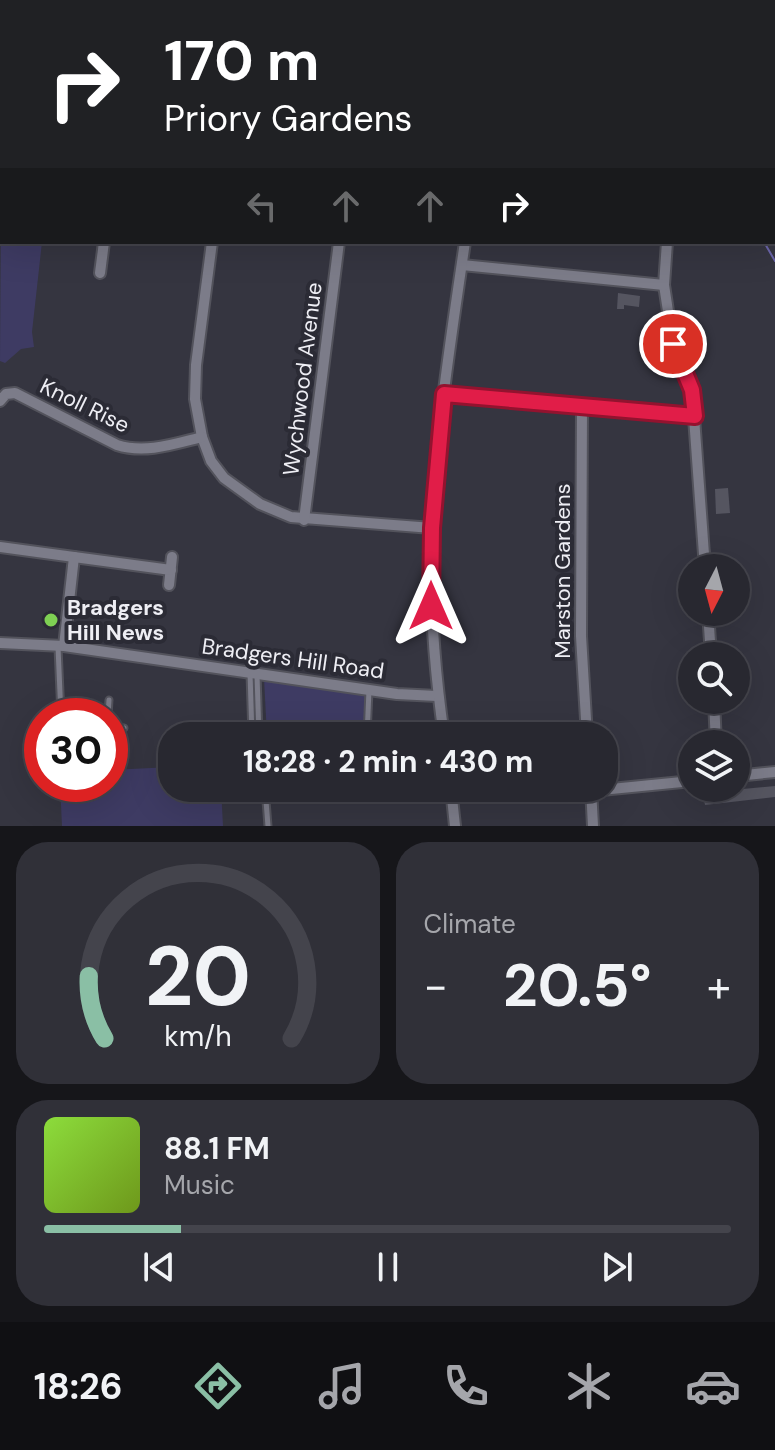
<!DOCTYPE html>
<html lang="en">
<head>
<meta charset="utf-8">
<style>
  body { margin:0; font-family:"DM Sans",sans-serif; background:#303038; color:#f1f3f6; height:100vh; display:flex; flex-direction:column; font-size:30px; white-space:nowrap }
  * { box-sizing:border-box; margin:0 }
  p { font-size:26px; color:#a5a6ab }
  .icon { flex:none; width:44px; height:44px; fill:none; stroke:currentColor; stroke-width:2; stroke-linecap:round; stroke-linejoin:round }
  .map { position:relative; height:826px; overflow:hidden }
  .details { display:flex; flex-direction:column; gap:16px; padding:16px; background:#16161a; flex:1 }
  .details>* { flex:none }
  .banner { position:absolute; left:0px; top:0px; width:776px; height:244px; box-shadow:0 8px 32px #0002,0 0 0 2px #44444c; background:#202124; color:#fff; overflow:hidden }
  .needle { width:52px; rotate:186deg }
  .tools { position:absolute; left:678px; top:554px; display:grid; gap:16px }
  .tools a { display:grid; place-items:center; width:72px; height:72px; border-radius:50%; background:#282830; box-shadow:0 8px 32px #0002,0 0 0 2px #44444c; font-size:40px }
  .speed { position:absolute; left:24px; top:698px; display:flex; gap:16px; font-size:40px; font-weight:700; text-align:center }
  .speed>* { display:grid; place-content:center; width:104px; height:104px; border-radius:50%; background:#282830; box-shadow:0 8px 32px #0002,0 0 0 2px #44444c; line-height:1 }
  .speed .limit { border:12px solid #d22; background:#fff; color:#111 }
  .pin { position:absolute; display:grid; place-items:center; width:68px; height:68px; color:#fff; margin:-34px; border:4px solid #fff; border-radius:50%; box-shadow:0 2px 8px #0007 }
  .me { position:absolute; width:88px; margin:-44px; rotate:0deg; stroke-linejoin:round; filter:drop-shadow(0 0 6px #0008) }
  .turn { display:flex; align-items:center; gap:28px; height:168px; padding:0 32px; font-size:36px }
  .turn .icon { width:104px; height:104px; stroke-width:2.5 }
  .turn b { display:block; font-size:56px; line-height:68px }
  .lanes { display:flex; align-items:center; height:76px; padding:0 32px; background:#0003; justify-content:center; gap:40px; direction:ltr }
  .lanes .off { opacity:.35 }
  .big { font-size:60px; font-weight:700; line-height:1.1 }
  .details .card { flex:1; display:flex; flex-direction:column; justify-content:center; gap:12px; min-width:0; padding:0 28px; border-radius:32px; background:#303038 }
  .details .dial { align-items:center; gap:0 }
  .dial svg { height:208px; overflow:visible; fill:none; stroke:#44444c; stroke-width:7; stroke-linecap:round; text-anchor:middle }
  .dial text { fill:#f1f3f6; stroke:none }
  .song { display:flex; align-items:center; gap:24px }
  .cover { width:96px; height:96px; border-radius:12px; background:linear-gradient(135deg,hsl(90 70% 55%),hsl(80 70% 35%)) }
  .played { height:8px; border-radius:4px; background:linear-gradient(90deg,#8abfa5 20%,#44444c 20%) }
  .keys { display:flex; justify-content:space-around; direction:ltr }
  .heat { display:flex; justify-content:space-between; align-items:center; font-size:44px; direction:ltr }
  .details .tiles { flex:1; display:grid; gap:16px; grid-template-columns:1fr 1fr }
  .card:last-child { grid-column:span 2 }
  .trip { position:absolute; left:158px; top:722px; width:460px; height:80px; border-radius:32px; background:#282830; box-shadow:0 8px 32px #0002,0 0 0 2px #44444c; font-weight:700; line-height:80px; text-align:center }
  .menu { display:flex; height:128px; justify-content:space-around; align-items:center; background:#101013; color:#a5a6ab }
  .menu .icon { width:56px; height:56px }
  .menu .current { color:#8abfa5 }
  .menu b { font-size:36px; color:#f1f3f6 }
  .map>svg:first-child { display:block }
  .green { fill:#3e3b63 }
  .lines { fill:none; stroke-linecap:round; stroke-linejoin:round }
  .stream { stroke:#6a64a9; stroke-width:2 }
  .building { fill:#555560 }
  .lane-casing { stroke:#53535c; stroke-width:9 }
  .street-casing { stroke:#53535c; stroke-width:14 }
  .primary-casing { stroke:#53535c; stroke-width:20 }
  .lane { stroke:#7c7c89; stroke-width:5 }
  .street { stroke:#7c7c89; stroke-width:10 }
  .primary { stroke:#928dcd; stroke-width:16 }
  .route-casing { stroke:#92132f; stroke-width:20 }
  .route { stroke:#e11d48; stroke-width:14 }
  .poi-dot { fill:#7ed053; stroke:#2b2b35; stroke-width:3 }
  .labels { text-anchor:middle; stroke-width:8; stroke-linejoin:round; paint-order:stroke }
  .street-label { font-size:22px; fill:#eeeef4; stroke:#2b2b35 }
  .poi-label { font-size:22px; font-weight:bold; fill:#eeeef4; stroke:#2b2b35; text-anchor:start }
</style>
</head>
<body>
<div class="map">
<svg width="775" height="826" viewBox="0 0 775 826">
  <rect width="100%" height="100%" fill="#353540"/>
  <g class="green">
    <polygon points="548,0 775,0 775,27 774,2"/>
    <polygon points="2,50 2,242 42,242 32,332 34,347 21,349 5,363 0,361"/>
    <polygon points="264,678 366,694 364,736 267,736"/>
    <polygon points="172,767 172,788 221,788 223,826 62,826 60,784 110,784 110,770"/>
  </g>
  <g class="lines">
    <g class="stream">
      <polyline points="774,92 775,92"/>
      <polyline points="764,242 775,261"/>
    </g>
  </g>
  <g class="building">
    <polygon points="618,293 640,296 639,307 624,305 624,309 617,309"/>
    <polygon points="728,488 730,513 716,514 715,489"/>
    <polygon points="47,611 56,612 55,629 46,628"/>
    <polygon points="775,786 775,797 705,805 704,800 701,801 700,793"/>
  </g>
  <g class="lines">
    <g class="lane-casing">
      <g id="lane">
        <polyline points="412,2 412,0"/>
        <polyline points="58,647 61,716"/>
        <polyline points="250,673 252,736"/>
        <polyline points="257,675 259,736"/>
        <polyline points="108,716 109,700"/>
        <polyline points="110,727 124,728"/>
        <polyline points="367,736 369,690"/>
        <polyline points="265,788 268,826"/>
        <polyline points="343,788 343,791"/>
        <polyline points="347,791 347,788"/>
      </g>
    </g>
    <g class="street-casing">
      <g id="street">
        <polyline points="243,2 243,0"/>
        <polyline points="505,2 506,0"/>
        <polyline points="212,242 196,365 195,399 202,437 211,461 224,478 260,504 291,517 432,528"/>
        <polyline points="667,242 664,285 673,344 692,390 705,568"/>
        <polyline points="462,265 664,285"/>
        <polyline points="100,273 104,242"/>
        <polyline points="444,394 695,416"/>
        <path d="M 0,401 L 6,394 L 15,393 L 117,445 C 145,454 174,444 202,437"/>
        <polyline points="582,405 581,636 587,736"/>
        <polyline points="304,520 339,242"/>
        <polyline points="0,547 74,557"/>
        <polyline points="169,585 172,557"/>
        <polyline points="708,612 711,656"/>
        <polyline points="0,643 64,646 397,694 437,696"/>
        <polyline points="64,646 74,557 171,570"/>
        <polyline points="714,700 716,744"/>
        <path d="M 444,736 C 434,667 429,598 432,528 C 436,433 451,337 465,242"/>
        <polyline points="736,776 775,772"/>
        <polyline points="451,788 455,826"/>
        <polyline points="591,788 593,826"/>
        <polyline points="591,791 692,781"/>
      </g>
    </g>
    <g class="primary-casing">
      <g id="primary">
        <polyline points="366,0 385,2"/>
        <polyline points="774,35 775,35"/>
      </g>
    </g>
    <use href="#lane" class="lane"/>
    <use href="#street" class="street"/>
    <use href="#primary" class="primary"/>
  </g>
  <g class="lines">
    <g class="route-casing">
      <polyline id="route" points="431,606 432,528 444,394 695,416 692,390 673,344"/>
    </g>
    <use href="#route" class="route"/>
  </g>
  <circle class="poi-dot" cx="51" cy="620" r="8"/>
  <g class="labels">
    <g class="street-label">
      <text transform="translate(302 379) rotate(-83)" y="8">Wychwood Avenue</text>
      <text transform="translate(85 405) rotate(26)" y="8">Knoll Rise</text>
      <text transform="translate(562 571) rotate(-90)" y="8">Marston Gardens</text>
      <text transform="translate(293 658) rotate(8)" y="8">Bradgers Hill Road</text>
    </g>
    <g class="poi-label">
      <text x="67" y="615">Bradgers<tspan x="67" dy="25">Hill News</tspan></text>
    </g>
  </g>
</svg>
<div class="tools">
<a><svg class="needle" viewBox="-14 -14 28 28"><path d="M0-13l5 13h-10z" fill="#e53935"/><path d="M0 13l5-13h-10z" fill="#a5a6ab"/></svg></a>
<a><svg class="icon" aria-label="search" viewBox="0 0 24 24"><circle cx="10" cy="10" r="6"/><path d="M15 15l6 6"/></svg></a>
<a><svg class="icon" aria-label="layers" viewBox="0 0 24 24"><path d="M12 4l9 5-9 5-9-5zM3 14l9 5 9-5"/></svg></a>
</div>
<div class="speed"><div class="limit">30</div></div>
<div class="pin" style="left:673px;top:344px;background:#d93025"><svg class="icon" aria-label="arrive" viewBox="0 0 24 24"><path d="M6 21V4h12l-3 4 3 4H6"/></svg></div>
<svg class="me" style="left:431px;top:606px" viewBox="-20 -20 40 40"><path d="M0-17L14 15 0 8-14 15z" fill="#e11d48" stroke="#fff" stroke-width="4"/></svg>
<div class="trip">18:28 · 2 min · 430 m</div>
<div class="banner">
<div class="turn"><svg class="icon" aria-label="right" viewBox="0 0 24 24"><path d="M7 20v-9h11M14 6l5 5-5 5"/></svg><div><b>170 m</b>Priory Gardens</div></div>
<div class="lanes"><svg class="icon off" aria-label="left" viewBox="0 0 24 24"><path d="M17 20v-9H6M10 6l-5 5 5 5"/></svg><svg class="icon off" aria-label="ahead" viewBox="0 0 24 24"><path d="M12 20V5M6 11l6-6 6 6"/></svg><svg class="icon off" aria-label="ahead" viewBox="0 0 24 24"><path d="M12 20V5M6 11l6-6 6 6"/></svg><svg class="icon" aria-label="right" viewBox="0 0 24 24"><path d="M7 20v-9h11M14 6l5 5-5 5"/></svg></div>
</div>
</div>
<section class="details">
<div class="tiles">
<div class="card dial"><svg viewBox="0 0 100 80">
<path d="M14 69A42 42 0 1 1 86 69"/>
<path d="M14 69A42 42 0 0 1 8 45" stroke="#8abfa5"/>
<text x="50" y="56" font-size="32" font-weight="700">20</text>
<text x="50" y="72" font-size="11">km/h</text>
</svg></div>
<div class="card"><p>Climate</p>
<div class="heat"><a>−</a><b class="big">20.5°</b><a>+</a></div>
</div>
<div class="card">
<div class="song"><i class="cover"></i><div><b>88.1 FM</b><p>Music</p></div></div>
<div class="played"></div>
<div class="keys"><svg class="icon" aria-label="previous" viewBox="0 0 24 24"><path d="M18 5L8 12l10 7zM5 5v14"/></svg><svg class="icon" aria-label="pause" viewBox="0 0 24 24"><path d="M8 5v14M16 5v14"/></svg><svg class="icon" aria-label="next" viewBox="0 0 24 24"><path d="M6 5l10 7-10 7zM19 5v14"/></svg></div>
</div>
</div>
</section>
<nav class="menu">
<b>18:26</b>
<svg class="icon current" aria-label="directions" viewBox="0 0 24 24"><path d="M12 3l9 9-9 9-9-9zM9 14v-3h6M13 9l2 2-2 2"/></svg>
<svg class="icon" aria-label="music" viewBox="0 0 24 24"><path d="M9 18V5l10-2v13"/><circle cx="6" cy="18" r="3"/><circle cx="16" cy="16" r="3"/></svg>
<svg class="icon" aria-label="phone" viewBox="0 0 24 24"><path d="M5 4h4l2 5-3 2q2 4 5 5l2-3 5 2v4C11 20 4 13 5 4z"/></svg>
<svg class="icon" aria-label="climate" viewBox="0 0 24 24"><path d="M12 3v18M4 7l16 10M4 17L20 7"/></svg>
<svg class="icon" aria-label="car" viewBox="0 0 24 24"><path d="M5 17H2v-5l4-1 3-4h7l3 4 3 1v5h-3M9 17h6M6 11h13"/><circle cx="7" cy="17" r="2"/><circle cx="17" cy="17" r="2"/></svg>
</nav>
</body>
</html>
